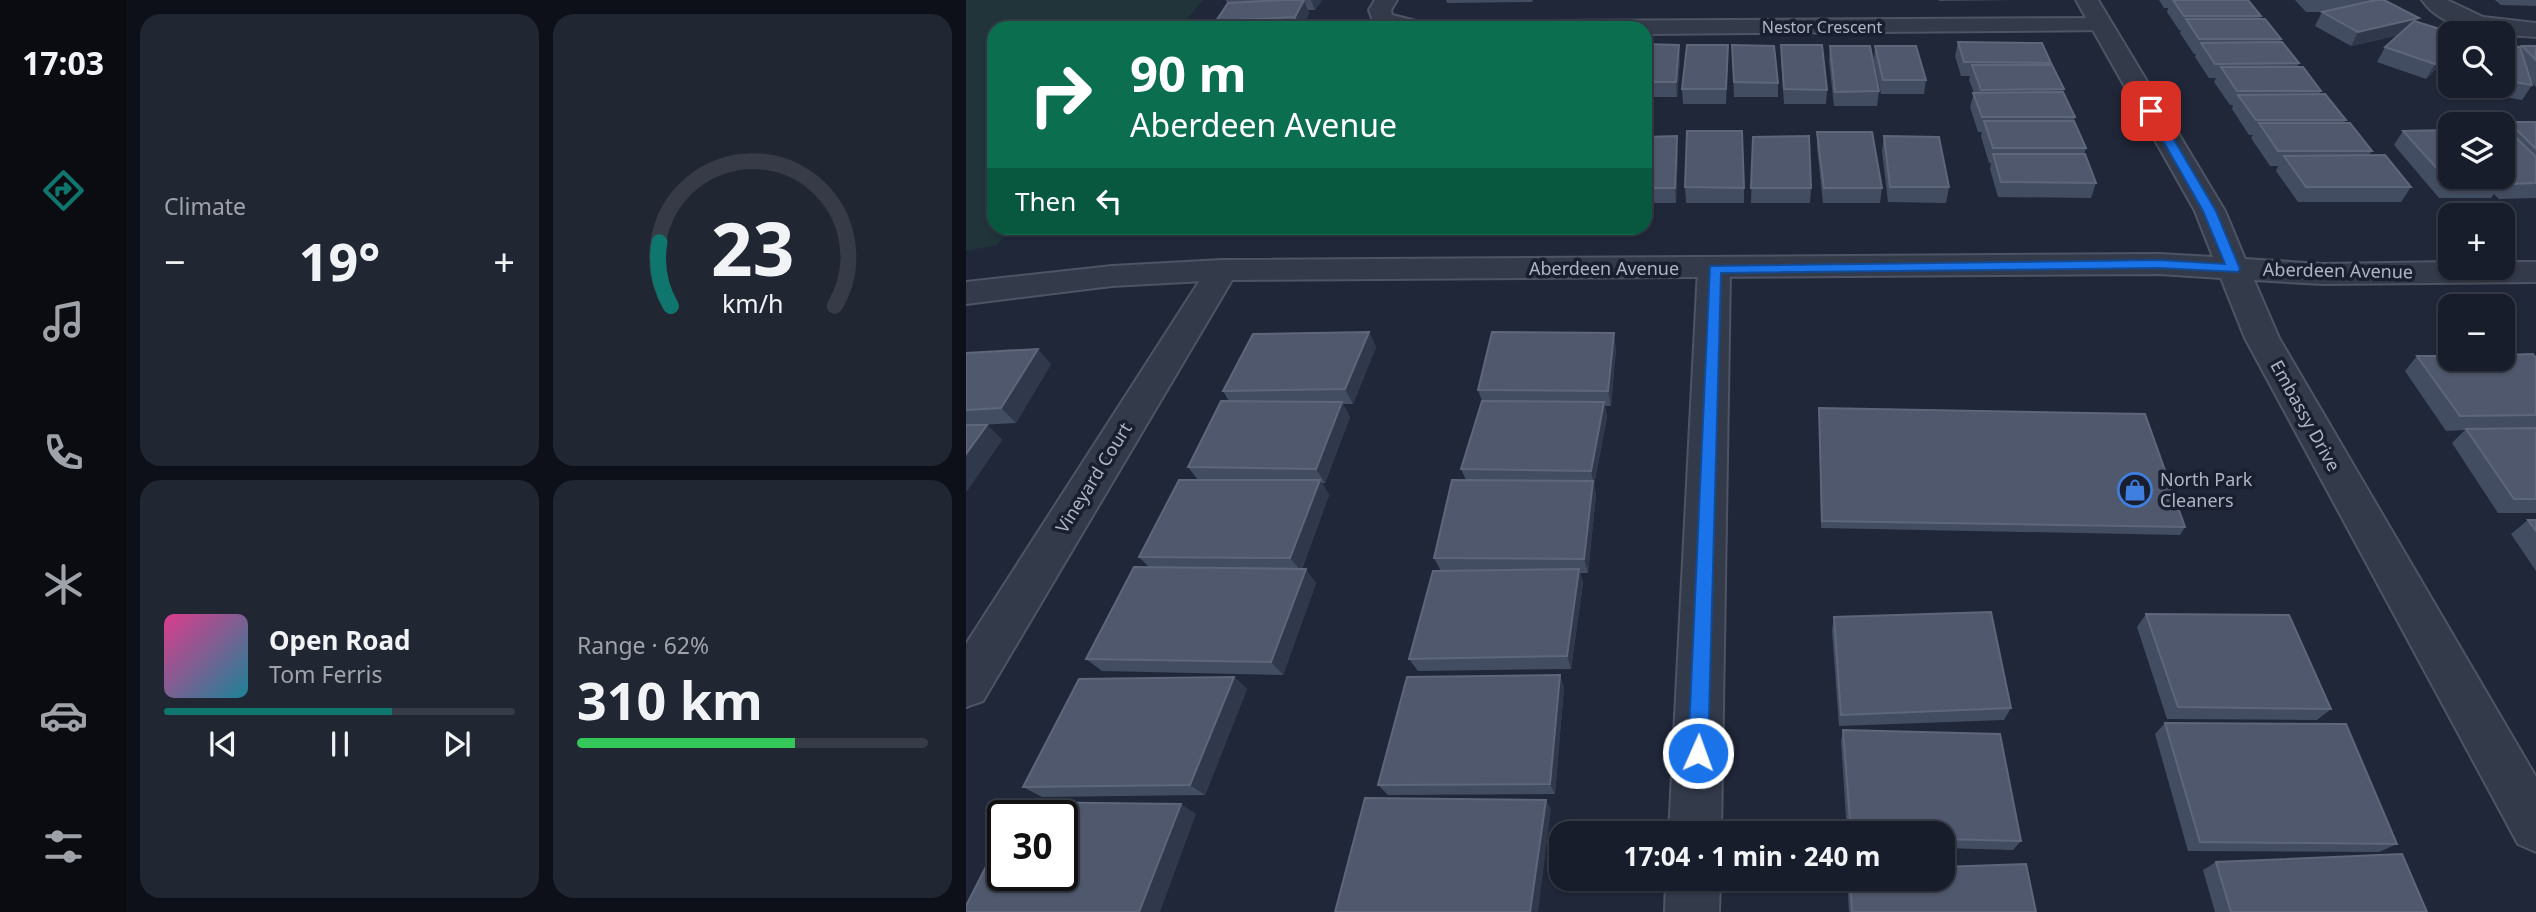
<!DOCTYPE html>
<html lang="en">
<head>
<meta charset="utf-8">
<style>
  body { margin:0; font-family:"Noto Sans",sans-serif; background:#212633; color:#f1f3f6; height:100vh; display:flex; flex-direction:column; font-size:26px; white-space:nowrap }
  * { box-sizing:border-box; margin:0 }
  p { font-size:23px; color:#9fa2a9 }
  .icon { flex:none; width:38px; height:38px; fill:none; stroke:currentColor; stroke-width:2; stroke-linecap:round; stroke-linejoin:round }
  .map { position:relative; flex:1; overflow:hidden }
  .panel { display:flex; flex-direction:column; gap:14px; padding:14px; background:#0d1018; width:840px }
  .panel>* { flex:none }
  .hud { position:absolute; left:21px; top:21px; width:665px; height:214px; border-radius:21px; box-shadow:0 2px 5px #0004,0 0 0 2px #363b47; background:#0b6e4f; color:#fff; overflow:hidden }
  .tools { position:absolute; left:1472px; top:21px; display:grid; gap:14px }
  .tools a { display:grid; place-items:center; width:77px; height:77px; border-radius:14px; background:#181d2b; box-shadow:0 2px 5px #0004,0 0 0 2px #363b47; font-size:35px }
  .speed { position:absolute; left:21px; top:800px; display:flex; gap:14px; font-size:35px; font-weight:700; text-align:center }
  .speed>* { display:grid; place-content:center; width:91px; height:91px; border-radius:50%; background:#181d2b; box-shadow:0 2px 5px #0004,0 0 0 2px #363b47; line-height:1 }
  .speed .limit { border:4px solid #111; border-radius:10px; background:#fff; color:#111 }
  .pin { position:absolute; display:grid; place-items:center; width:60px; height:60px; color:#fff; margin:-30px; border-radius:14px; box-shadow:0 4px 10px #0006 }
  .me { position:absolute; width:77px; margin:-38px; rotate:2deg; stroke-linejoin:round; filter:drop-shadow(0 0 5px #0008) }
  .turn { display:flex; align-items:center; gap:24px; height:147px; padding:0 28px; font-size:32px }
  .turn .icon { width:91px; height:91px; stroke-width:2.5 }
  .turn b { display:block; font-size:49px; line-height:60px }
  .then { display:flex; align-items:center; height:66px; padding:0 28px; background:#0003; gap:14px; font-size:26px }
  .big { font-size:52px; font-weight:700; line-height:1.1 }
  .panel .card { flex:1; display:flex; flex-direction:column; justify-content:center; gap:10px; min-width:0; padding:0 24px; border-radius:21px; background:#212633 }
  .panel .dial { align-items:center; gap:0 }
  .dial svg { height:182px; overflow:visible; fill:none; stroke:#363b47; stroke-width:7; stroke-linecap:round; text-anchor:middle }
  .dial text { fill:#f1f3f6; stroke:none }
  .song { display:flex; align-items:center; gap:21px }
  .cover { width:84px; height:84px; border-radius:10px; background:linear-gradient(135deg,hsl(330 70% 55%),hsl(190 70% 35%)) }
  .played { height:7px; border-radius:4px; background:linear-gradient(90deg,#0f766e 65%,#363b47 65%) }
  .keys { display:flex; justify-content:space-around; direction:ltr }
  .heat { display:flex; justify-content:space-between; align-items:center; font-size:38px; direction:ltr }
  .charge { height:10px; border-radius:5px; background:linear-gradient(90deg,#34c759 62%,#363b47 0) }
  .panel .tiles { flex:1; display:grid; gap:14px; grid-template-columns:repeat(2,1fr) }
  .trip { position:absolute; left:583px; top:821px; width:406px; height:70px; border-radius:21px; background:#181d2b; box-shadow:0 2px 5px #0004,0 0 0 2px #363b47; font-weight:700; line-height:70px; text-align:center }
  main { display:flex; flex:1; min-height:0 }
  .menu { display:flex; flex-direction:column; width:126px; justify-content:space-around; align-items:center; background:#0a0c11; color:#9fa2a9 }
  .menu .icon { width:49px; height:49px }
  .menu .on { color:#0f766e }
  .menu b { font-size:32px; color:#f1f3f6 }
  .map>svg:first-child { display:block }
  .green { fill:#21343a }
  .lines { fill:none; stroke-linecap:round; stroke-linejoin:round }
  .minor-casing { stroke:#4e5464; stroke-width:4 }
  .tertiary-casing { stroke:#4e5464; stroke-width:4 }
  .minor { fill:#333a4a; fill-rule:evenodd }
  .tertiary { fill:#333a4a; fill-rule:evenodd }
  .wall { fill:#434d61 }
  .shaded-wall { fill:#30394c }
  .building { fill:#4f586c; stroke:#5e667a; stroke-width:2 }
  .route { fill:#1a73e8; stroke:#114b97; stroke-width:2 }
  .labels { text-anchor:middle; stroke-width:7; stroke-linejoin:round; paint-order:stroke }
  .far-street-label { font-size:16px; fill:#aeb4c6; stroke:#191f2e }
  .street-label { font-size:18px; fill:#aeb4c6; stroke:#191f2e }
  .poi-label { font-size:18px; fill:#aeb4c6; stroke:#191f2e; text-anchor:start }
</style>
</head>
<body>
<main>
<nav class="menu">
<b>17:03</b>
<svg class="icon on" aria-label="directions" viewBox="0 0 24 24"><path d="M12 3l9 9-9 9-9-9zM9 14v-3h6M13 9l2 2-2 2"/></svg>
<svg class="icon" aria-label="music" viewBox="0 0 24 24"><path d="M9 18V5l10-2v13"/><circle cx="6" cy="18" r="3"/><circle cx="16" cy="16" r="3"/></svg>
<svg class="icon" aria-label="phone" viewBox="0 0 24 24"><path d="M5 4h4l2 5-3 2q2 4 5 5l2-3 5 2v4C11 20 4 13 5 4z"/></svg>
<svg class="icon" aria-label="climate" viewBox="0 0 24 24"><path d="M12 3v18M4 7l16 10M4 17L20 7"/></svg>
<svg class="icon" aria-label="car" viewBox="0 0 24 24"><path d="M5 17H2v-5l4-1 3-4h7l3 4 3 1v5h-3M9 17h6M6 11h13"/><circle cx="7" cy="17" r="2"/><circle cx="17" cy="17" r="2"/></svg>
<svg class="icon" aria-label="filters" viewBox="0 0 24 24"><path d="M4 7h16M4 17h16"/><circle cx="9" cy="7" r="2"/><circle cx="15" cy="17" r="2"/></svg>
</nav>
<section class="panel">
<div class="tiles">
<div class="card"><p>Climate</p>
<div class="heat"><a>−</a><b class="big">19°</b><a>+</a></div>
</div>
<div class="card dial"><svg viewBox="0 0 100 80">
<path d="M14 69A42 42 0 1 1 86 69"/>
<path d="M14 69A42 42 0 0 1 9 41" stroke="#0f766e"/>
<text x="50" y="56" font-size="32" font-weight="700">23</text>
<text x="50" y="72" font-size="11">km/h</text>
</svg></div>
<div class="card">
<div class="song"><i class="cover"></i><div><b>Open Road</b><p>Tom Ferris</p></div></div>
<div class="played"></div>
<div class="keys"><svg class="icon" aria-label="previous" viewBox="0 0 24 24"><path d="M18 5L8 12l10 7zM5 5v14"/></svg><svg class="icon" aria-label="pause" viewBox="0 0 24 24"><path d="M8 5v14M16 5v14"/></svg><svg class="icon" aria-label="next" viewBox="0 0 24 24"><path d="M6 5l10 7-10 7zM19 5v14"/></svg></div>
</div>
<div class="card"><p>Range · 62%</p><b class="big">310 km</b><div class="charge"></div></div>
</div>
</section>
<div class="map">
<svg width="1570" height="912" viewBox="0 0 1570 912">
  <rect width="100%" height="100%" fill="#202739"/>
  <polygon class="green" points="0,0 237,0 214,28 28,28 28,228 46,228 31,245 0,251"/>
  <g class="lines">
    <g class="minor-casing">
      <g id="minor">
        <polygon points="409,0 431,0 425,10 426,15 458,23 462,28 423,28 408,24 403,10"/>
        <path d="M 1456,0 L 1481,0 L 1517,17 L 1570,23 L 1570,37 C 1534,34 1479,34 1456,0 Z"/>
        <polygon points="1134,18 1142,20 1146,25 1142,30 679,34 679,28 566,28 570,23 578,21"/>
        <polygon points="748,259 759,262 764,269 755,833 703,833 732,269 737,262"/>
        <polygon points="256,260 267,263 272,270 17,701 0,707 0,644 245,263"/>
        <polygon points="700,878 754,878 753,912 699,912"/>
      </g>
    </g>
    <g class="tertiary-casing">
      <polygon id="tertiary" points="1110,0 1132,0 1259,211 1279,259 1356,264 1484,262 1484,268 1536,268 1536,262 1570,262 1570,282 1356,284 1288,280 1313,338 1570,777 1570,852 1552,844 1279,338 1255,278 1193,274 256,280 146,286 0,304 0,282 146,266 256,260 1193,254 1247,257 1229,211"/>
    </g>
    <use href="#minor" class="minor"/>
    <use href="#tertiary" class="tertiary"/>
  </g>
  <g class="wall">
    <polygon points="260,0 356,0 349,10 342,10 343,13 336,28 253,28 250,21 261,3"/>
    <polygon points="480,0 567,0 566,2 481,3"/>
    <polygon points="972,0 1049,0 973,1"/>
    <polygon points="1193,0 1282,0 1295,16 1293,19 1315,39 1314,42 1333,63 1331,67 1355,91 1353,94 1380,120 1378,123 1406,151 1403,155 1445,187 1435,202 1332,202 1310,171 1312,166 1304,166 1285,138 1287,135 1283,135 1266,109 1267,105 1264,105 1248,82 1250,78 1243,78 1229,57 1230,54 1228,54 1214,33 1215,30 1213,30 1201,12 1202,8 1198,8"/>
    <polygon points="1329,0 1418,0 1451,22 1484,55 1460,79 1411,62 1419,47 1433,35 1385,46 1349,26 1356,12 1340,12"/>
    <polygon points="1529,0 1570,0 1570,6 1535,5"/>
    <polygon points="992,42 1085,63 1084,65 1098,89 1097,92 1109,117 1108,121 1120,148 1118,154 1130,183 1125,198 1032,197 1024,169 1025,163 1023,163 1015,136 1016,132 1012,132 1004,107 1008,93 1003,80 1004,76 995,76 989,56"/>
    <polygon points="679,44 714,59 711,97 679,97"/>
    <polygon points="762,45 760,104 717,104 716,89"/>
    <polygon points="766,45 812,83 812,97 768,97"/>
    <polygon points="815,45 861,90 860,104 818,104 815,59"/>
    <polygon points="1536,45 1554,48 1556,46 1570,46 1570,87 1565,81 1566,85 1556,100 1498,90 1497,86 1536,86"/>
    <polygon points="864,46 913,91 911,106 868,106 863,61"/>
    <polygon points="909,46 960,80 958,94 915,94 908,60"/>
    <polygon points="1543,122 1570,122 1570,198 1533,199 1528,194 1525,198 1473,198 1428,145 1437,131 1484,177 1536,177 1536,128 1539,128"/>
    <polygon points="851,132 916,188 914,203 857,203 851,147"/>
    <polygon points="918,136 983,187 980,203 922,202 916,151"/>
    <polygon points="679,137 712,151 710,203 679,203"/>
    <polygon points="787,137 845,188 844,203 785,203"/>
    <polygon points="719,187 778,188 778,203 720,203"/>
    <polygon points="403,332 410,347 387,404 377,404 384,417 359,483 356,483 363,495 336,569 350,583 317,675 136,671 120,659 183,567 173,557 232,480 222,467 263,401 257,391"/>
    <polygon points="650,348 645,406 639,406 641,417 628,485 630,495 622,573 614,573 617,583 605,669 452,671 443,659 475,571 468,558 500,480 495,469 516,401 512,390"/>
    <polygon points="0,353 85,364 50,423 13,425 21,425 36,440 0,492"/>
    <polygon points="1451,356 1570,358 1570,513 1532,513 1486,443 1499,430 1480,431 1439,371"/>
    <polygon points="853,408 1219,527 1214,535 855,528"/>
    <polygon points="1562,520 1570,520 1570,571 1545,534"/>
    <polygon points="1180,614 1365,709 1351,720 1201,719 1171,627"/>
    <polygon points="868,617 1045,708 1038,720 873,726 866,630"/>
    <polygon points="268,677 281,689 239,795 76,797 57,787"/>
    <polygon points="598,687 589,794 422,795 412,785"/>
    <polygon points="1199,723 1431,844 1413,852 1222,851 1189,734"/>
    <polygon points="877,730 1055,841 1047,850 976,848 976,833 881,833 875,741"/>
    <polygon points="1250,862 1461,912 1249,912 1237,870"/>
    <polygon points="881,878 976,878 1070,912 883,912"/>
  </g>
  <g class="shaded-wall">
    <polygon points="338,0 343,13 336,28 333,28 329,17"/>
    <polygon points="345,0 356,0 349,10"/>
    <polygon points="1453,18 1445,32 1385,46 1392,32"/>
    <polygon points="713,45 714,59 711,97 710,82"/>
    <polygon points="762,45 762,59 760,104 760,89"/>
    <polygon points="1484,50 1484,55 1460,79 1469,64"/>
    <polygon points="711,136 712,151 710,203 709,188"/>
    <polygon points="403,332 410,347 387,404 379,389"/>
    <polygon points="648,333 650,348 645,406 642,391"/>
    <polygon points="72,349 85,364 50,423 35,408"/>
    <polygon points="376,402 384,417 359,483 350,469"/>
    <polygon points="638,402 641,417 628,485 625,471"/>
    <polygon points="21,425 36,440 0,492 0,454"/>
    <polygon points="354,480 363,495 335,571 324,558"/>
    <polygon points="627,481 630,495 622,573 618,559"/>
    <polygon points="340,569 350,583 317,675 305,662"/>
    <polygon points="613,569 617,583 605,669 601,656"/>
    <polygon points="594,675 598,687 589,794 584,784"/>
    <polygon points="268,677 281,689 239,795 224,785"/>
    <polygon points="580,800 585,809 572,912 564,912"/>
    <polygon points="215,804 230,814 194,912 173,912"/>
  </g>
  <g class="building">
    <polygon points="316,0 338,0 329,17 250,21 262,3"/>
    <polygon points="1207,0 1282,0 1295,16 1218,16"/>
    <polygon points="1410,0 1418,0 1453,18 1392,32 1356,12"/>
    <polygon points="329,19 334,28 291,28"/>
    <polygon points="1220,19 1299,19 1315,39 1233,39"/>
    <polygon points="1448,21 1487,33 1484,33 1484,50 1469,64 1419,47"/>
    <polygon points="992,42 1076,43 1085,63 998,62"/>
    <polygon points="1316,42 1333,63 1249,64 1235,43"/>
    <polygon points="679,44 713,45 710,82 679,82"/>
    <polygon points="721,45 762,45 760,89 716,89"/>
    <polygon points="766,45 808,46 812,83 768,82"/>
    <polygon points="815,45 856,45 861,90 818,89"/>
    <polygon points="1536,45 1554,47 1566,85 1536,80"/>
    <polygon points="864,46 904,46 913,91 869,92"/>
    <polygon points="909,46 950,46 960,80 917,80"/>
    <polygon points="1556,46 1570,46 1570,60"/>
    <polygon points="1006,65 1086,65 1098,89 1015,90"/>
    <polygon points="1255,67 1337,67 1355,91 1271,91"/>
    <polygon points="1097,92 1109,117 1016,117 1007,93"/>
    <polygon points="1359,94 1380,120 1290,120 1272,95"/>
    <polygon points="1018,121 1108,121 1120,148 1027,148"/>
    <polygon points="1543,122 1570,122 1570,149"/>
    <polygon points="1293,123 1384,123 1406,151 1312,151"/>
    <polygon points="1536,128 1540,128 1570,157 1570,183 1544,184 1536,175"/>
    <polygon points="1484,130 1484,177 1530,177 1536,183 1484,183 1437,131"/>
    <polygon points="721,131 776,131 778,188 719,187"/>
    <polygon points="851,132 906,132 916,188 858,188"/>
    <polygon points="711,136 709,188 679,188 679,137"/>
    <polygon points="843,136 845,188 785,188 787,137"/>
    <polygon points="918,136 973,137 983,187 924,187"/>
    <polygon points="1027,154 1119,154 1130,183 1035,182"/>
    <polygon points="1419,155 1445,187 1340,187 1318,156"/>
    <polygon points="403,332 379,389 257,391 287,334"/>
    <polygon points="526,332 648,333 642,391 512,390"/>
    <polygon points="72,349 35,408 0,410 0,353"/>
    <polygon points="1567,354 1570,358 1570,415 1494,416 1451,356 1484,356 1484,359 1536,359 1536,355"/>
    <polygon points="255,401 376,402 350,469 222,467"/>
    <polygon points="516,401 638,402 625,471 495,469"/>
    <polygon points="853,408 1179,414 1219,527 856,521"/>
    <polygon points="0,425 21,425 0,454"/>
    <polygon points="1570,428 1570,499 1548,499 1500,429"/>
    <polygon points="213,480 354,480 324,558 173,557"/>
    <polygon points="486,480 627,481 618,559 468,558"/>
    <polygon points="1562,520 1570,520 1570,531"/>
    <polygon points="168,567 340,569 305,662 120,659"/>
    <polygon points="613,569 601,656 443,659 467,571"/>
    <polygon points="1025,612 1045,708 875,715 868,617"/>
    <polygon points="1180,614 1323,615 1365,709 1212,707"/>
    <polygon points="594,675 584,784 412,785 441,677"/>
    <polygon points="268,677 224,785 57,787 113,679"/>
    <polygon points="1199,723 1380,724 1431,844 1234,842"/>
    <polygon points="877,730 1034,734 1055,841 976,839 976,833 885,833"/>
    <polygon points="399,798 580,800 564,912 369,912"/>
    <polygon points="52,802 215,804 173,912 0,912 0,906 37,833 37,875 96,875 96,816 45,816"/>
    <polygon points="1436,854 1461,912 1265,912 1250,862"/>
    <polygon points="1060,864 1070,912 886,912 884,878 976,878 976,867"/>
  </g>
  <polygon class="route" points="1181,109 1191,111 1250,211 1274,269 1272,272 1193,268 755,273 742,753 739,760 732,763 724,760 722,753 744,266 1193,260 1259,264 1237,211 1180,111"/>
  <defs>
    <g id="shop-ring" transform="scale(1.75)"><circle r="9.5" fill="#191f2e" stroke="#3f7fe0" stroke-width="1.5"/><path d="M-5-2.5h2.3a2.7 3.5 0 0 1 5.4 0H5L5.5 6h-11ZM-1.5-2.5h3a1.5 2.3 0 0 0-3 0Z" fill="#3f7fe0"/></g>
  </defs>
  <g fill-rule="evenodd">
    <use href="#shop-ring" x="1169" y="490"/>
  </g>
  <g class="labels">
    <g class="far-street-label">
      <text x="856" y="33">Nestor Crescent</text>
    </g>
    <g class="street-label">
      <text x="638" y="275">Aberdeen Avenue</text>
      <text transform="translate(1372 271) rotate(1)" y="6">Aberdeen Avenue</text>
      <text transform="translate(1339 416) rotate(61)" y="6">Embassy Drive</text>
      <text transform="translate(128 478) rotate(-58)" y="6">Vineyard Court</text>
    </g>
    <g class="poi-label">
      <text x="1194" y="486">North Park<tspan x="1194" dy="21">Cleaners</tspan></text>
    </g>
  </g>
</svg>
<div class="tools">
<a><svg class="icon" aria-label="search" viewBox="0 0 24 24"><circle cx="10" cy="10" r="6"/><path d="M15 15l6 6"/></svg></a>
<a><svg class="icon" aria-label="layers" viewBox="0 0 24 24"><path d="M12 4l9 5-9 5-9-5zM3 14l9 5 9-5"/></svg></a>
<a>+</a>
<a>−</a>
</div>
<div class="speed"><div class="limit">30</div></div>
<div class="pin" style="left:1185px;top:111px;background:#d93025"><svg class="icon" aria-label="arrive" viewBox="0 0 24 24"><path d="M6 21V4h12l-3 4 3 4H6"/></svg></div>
<svg class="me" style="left:732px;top:753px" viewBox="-20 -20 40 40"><circle r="17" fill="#1a73e8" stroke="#fff" stroke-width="3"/><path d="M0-11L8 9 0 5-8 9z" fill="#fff"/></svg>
<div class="trip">17:04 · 1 min · 240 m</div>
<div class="hud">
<div class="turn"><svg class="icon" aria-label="right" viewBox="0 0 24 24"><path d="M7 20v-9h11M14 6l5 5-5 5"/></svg><div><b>90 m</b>Aberdeen Avenue</div></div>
<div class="then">Then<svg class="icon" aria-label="left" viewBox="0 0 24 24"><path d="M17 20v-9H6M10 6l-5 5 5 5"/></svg></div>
</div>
</div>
</main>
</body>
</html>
